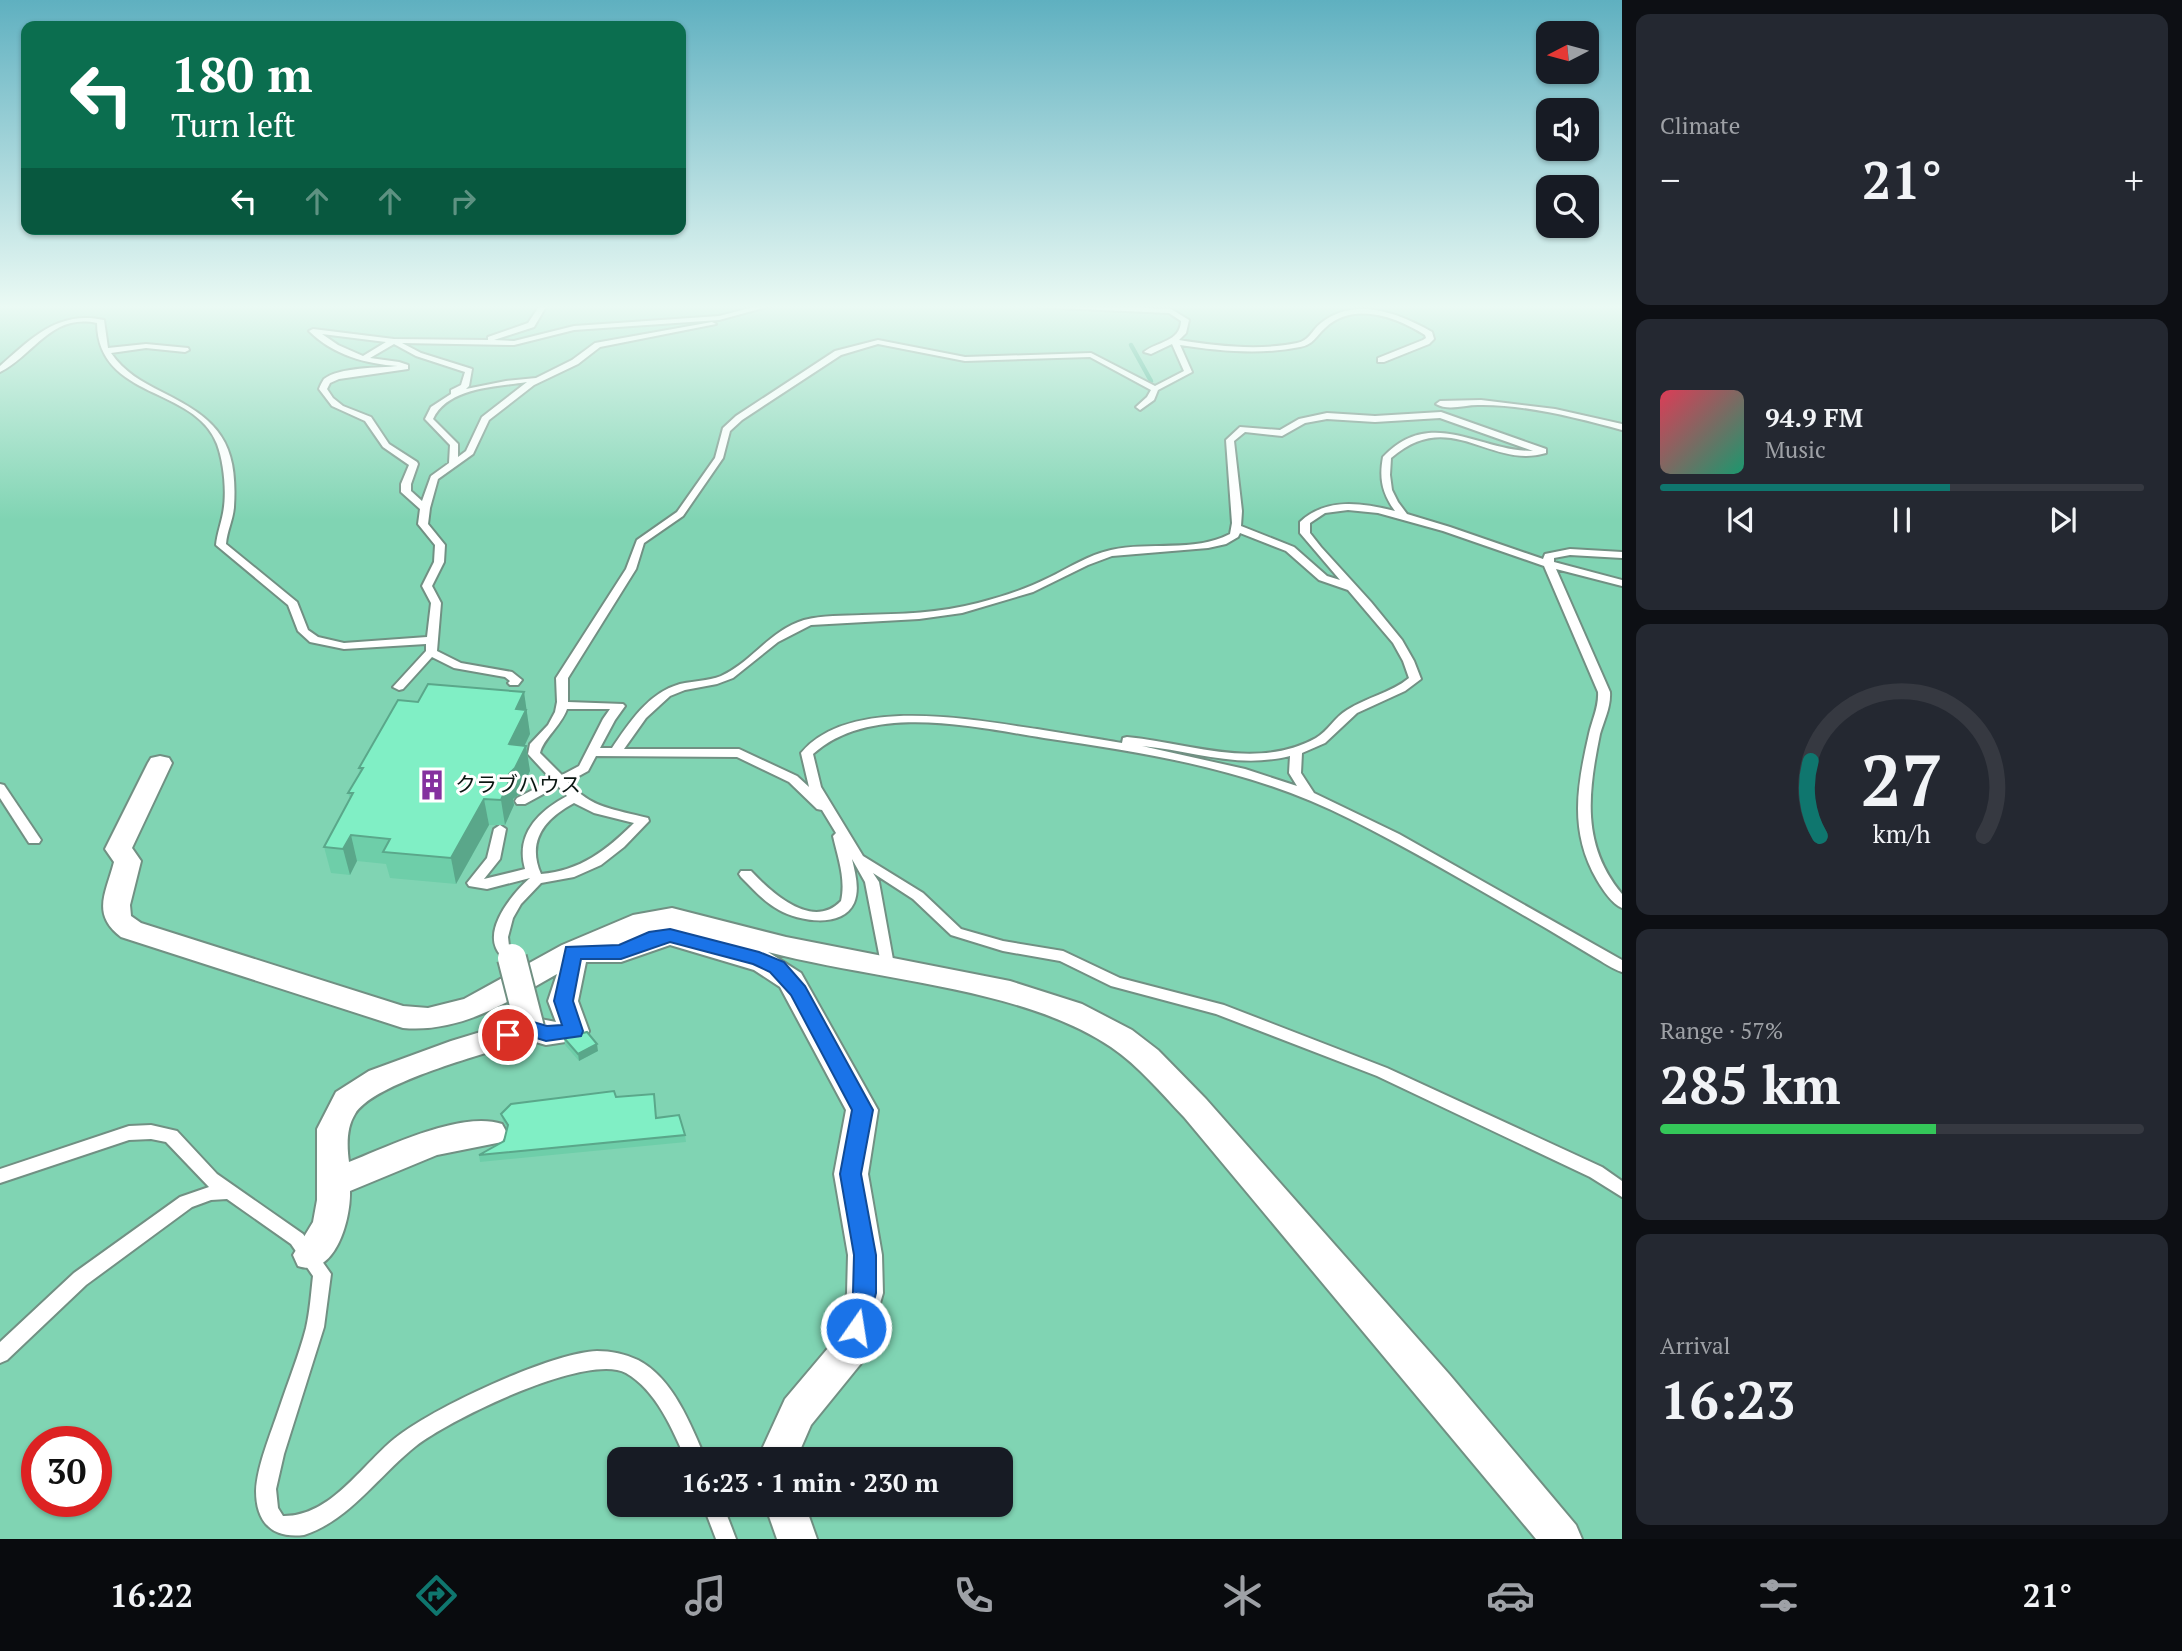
<!DOCTYPE html>
<html lang="en">
<head>
<meta charset="utf-8">
<style>
  body { margin:0; font-family:"PT Serif","Noto Sans JP",serif; background:#242831; color:#f1f3f6; height:100vh; display:flex; flex-direction:column; font-size:26px; white-space:nowrap }
  * { box-sizing:border-box; margin:0 }
  p { font-size:23px; color:#9ea1a6 }
  .icon { flex:none; width:38px; height:38px; fill:none; stroke:currentColor; stroke-width:2; stroke-linecap:round; stroke-linejoin:round }
  .map { position:relative; flex:1; overflow:hidden }
  .side { display:flex; flex-direction:column; gap:14px; padding:14px; background:#0d0f14; width:560px }
  .side>* { flex:none }
  .hud { position:absolute; left:21px; top:21px; width:665px; height:214px; border-radius:14px; box-shadow:0 2px 5px #0004; background:#0b6e4f; color:#fff; overflow:hidden }
  .needle { width:46px; rotate:264deg }
  .controls { position:absolute; left:1536px; top:21px; display:grid; gap:14px }
  .controls a { display:grid; place-items:center; width:63px; height:63px; border-radius:14px; background:#171b24; box-shadow:0 2px 5px #0004; font-size:35px }
  .speed { position:absolute; left:21px; top:1426px; display:flex; gap:14px; font-size:35px; font-weight:700; text-align:center }
  .speed>* { display:grid; place-content:center; width:91px; height:91px; border-radius:50%; background:#171b24; box-shadow:0 2px 5px #0004; line-height:1 }
  .speed .limit { border:10px solid #d22; background:#fff; color:#111 }
  .pin { position:absolute; display:grid; place-items:center; width:60px; height:60px; color:#fff; margin:-30px; border:4px solid #fff; border-radius:50%; box-shadow:0 2px 7px #0007 }
  .me { position:absolute; width:77px; margin:-38px; rotate:13deg; stroke-linejoin:round; filter:drop-shadow(0 0 5px #0008) }
  .turn { display:flex; align-items:center; gap:24px; height:147px; padding:0 35px; font-size:32px }
  .turn .icon { width:91px; height:91px; stroke-width:2.5 }
  .turn b { display:block; font-size:49px; line-height:60px }
  .lanes { display:flex; align-items:center; height:66px; padding:0 35px; background:#0003; justify-content:center; gap:35px; direction:ltr }
  .lanes .off { opacity:.35 }
  .big { font-size:52px; font-weight:800; line-height:1.1 }
  .side .widget { flex:1; display:flex; flex-direction:column; justify-content:center; gap:10px; min-width:0; padding:0 24px; border-radius:14px; background:#242831 }
  .side .dial { align-items:center; gap:0 }
  .dial svg { height:182px; overflow:visible; fill:none; stroke:#363941; stroke-width:7; stroke-linecap:round; text-anchor:middle }
  .dial text { fill:#f1f3f6; stroke:none }
  .song { display:flex; align-items:center; gap:21px }
  .cover { width:84px; height:84px; border-radius:10px; background:linear-gradient(135deg,hsl(350 70% 55%),hsl(160 70% 35%)) }
  .played { height:7px; border-radius:4px; background:linear-gradient(90deg,#0f766e 60%,#363941 60%) }
  .keys { display:flex; justify-content:space-around; direction:ltr }
  .heat { display:flex; justify-content:space-between; align-items:center; font-size:38px; direction:ltr }
  .charge { height:10px; border-radius:5px; background:linear-gradient(90deg,#34c759 57%,#363941 0) }
  .trip { position:absolute; left:607px; top:1447px; width:406px; height:70px; border-radius:14px; background:#171b24; box-shadow:0 2px 5px #0004; font-weight:800; line-height:70px; text-align:center }
  .tabs { display:flex; height:112px; justify-content:space-around; align-items:center; background:#090b0e; color:#9ea1a6 }
  .tabs .icon { width:49px; height:49px }
  .tabs .selected { color:#0f766e }
  .tabs b { font-size:32px; color:#f1f3f6 }
  main { display:flex; flex:1; min-height:0 }
  .map>svg:first-child { display:block }
  .green { fill:#80d4b3; fill-rule:evenodd }
  .lines { fill:none; stroke-linecap:round; stroke-linejoin:round }
  .stream { stroke:#32aa83; stroke-width:4.5 }
  .lane-casing { stroke:#719083; stroke-width:4 }
  .street-casing { stroke:#719083; stroke-width:4 }
  .lane { fill:#fff; fill-rule:evenodd }
  .street { fill:#fff; fill-rule:evenodd }
  .street-bridge-casing { stroke:#719083; stroke-width:32; stroke-linecap:butt }
  .street-bridge { stroke:#fff; stroke-width:28 }
  .wall { fill:#6ecea9 }
  .shaded-wall { fill:#5aa78a }
  .building { fill:#80efc5; stroke:#5aa78a; stroke-width:2 }
  .route { fill:#1a73e8; stroke:#114b97; stroke-width:2 }
  .labels { text-anchor:middle; stroke-width:6; stroke-linejoin:round; paint-order:stroke }
  .poi-label { font-size:21px; fill:#0b1712; stroke:#fff; text-anchor:start }
</style>
</head>
<body>
<main>
<div class="map">
<svg width="1622" height="1539" viewBox="0 0 1622 1539">
  <rect width="100%" height="100%" fill="#d3f5e6"/>
  <path class="green" d="M 0,305 L 1622,305 L 1622,1539 L 0,1539 ZM 37,1442 L 96,1442 L 96,1502 L 37,1502 ZM 620,1460 L 1001,1460 L 1001,1505 L 620,1505 Z"/>
  <g class="lines">
    <polyline class="stream" points="1131,345 1151,381"/>
    <g class="lane-casing">
      <g id="lane">
        <path d="M 540,305 L 547,305 L 534,327 L 494,340 L 514,341 L 574,326 L 719,316 L 762,305 L 774,305 L 719,320 L 574,330 L 514,345 L 402,343 L 421,353 L 472,369 L 469,386 L 466,389 L 506,381 L 536,378 L 572,360 L 595,343 L 712,322 L 716,324 L 600,347 L 578,364 L 534,385 L 489,420 L 473,454 L 438,479 L 430,508 L 428,524 L 445,545 L 444,562 L 432,586 L 441,603 L 437,651 L 461,663 L 512,672 L 522,680 L 518,685 L 510,685 L 508,683 L 510,681 L 505,677 L 454,668 L 432,657 L 403,689 L 399,690 L 393,687 L 426,651 L 426,644 L 344,649 L 310,642 L 298,631 L 288,605 L 216,545 C 217,534 221,524 223,513 C 227,493 224,463 217,444 C 195,386 98,400 97,323 C 51,313 34,355 0,372 L 0,366 C 32,338 58,310 104,320 L 108,348 L 146,344 L 188,348 L 189,350 L 185,352 L 146,348 L 111,353 C 124,372 142,382 162,392 C 218,420 238,441 234,507 C 233,520 227,531 226,544 L 297,602 L 308,630 L 318,637 L 344,643 L 427,637 L 431,603 L 422,586 L 434,562 L 435,545 L 418,524 L 420,509 L 401,492 L 401,484 L 409,465 L 383,447 L 365,421 L 332,406 L 319,389 C 320,386 322,382 324,379 C 339,367 379,368 398,366 C 366,364 333,355 309,331 L 313,329 L 394,339 L 488,340 L 488,337 L 528,323 ZM 322,334 L 386,342 L 363,356 L 338,345 ZM 394,344 L 416,356 L 465,372 L 461,385 L 451,390 L 451,394 L 431,407 L 425,419 L 450,445 L 449,463 L 431,476 L 422,501 L 411,491 L 411,484 L 418,464 L 417,462 L 389,444 L 371,417 L 343,406 L 333,398 L 327,389 L 330,383 L 339,379 L 408,369 L 408,365 L 399,362 L 370,358 ZM 527,382 L 482,417 L 466,451 L 458,457 L 458,444 L 433,419 C 448,387 497,387 527,382 Z"/>
        <path d="M 1033,305 L 1080,305 L 1171,309 L 1189,320 L 1186,333 L 1179,340 C 1217,346 1259,351 1297,343 C 1309,341 1312,330 1321,323 C 1355,296 1399,313 1432,332 L 1434,339 L 1429,344 L 1384,362 L 1378,362 L 1378,358 L 1423,340 L 1426,338 L 1425,335 C 1396,317 1354,301 1325,328 C 1316,336 1313,345 1300,347 C 1261,355 1219,351 1180,345 L 1192,372 L 1158,390 L 1154,400 L 1140,410 L 1136,407 L 1147,397 L 1151,390 L 1090,357 L 965,361 L 878,344 L 841,355 L 742,420 L 730,431 L 723,458 L 683,516 L 644,543 L 636,569 L 568,678 L 568,702 L 623,704 L 625,706 L 615,720 L 600,748 L 612,748 C 629,723 648,693 680,684 C 693,681 708,681 721,676 C 752,662 769,631 804,620 C 822,615 844,616 862,615 C 901,614 940,613 978,603 C 1002,597 1026,589 1048,578 C 1069,568 1088,555 1111,550 C 1150,541 1193,553 1230,534 L 1232,523 L 1226,440 L 1240,427 L 1280,430 L 1299,419 L 1327,413 L 1375,416 L 1441,412 L 1546,449 L 1546,453 C 1490,470 1451,406 1391,458 L 1390,475 L 1392,490 L 1398,502 L 1407,514 L 1450,527 L 1543,559 L 1545,554 L 1570,549 L 1622,552 L 1622,558 L 1570,555 L 1554,558 L 1554,562 L 1622,580 L 1622,586 L 1556,569 L 1610,692 C 1611,707 1604,720 1600,734 C 1588,793 1581,845 1622,894 L 1622,908 C 1612,904 1603,890 1597,880 C 1569,832 1577,786 1589,734 C 1592,720 1599,707 1598,692 L 1544,566 L 1443,531 L 1378,513 L 1348,510 L 1325,513 L 1310,523 L 1310,533 L 1321,547 L 1371,602 L 1402,640 L 1414,661 L 1421,679 L 1405,691 L 1357,713 L 1325,743 L 1302,753 L 1301,773 L 1314,793 L 1399,834 L 1622,960 L 1622,972 C 1612,969 1603,962 1594,957 C 1579,948 1564,939 1549,930 C 1483,892 1418,853 1350,819 C 1254,770 1149,753 1044,738 C 974,727 871,702 813,754 L 821,787 L 863,856 L 923,893 L 961,929 L 1003,941 L 1063,951 L 1120,978 L 1224,1005 L 1387,1068 L 1602,1167 L 1622,1181 L 1622,1197 L 1590,1177 L 1377,1076 L 1216,1014 L 1111,986 L 1060,961 L 1003,951 L 951,935 L 913,899 L 873,873 L 879,882 L 894,965 L 892,969 L 882,969 L 865,882 L 852,859 C 855,873 860,889 854,903 C 842,929 798,921 779,910 C 764,902 753,889 741,877 L 739,874 L 741,871 L 751,871 C 771,892 812,931 841,901 C 846,879 838,858 833,836 L 836,833 L 822,810 L 817,809 L 789,782 L 737,757 L 596,756 L 588,771 L 568,782 C 592,809 614,809 648,818 L 649,821 L 624,847 L 601,865 L 574,877 L 541,883 L 521,904 L 513,918 L 508,937 L 509,946 L 519,958 L 517,962 L 507,962 C 503,958 498,953 496,948 C 486,925 514,892 530,878 L 487,889 L 469,886 L 467,883 L 487,858 L 494,829 L 500,825 L 506,829 L 500,859 L 484,879 L 525,869 C 515,834 539,811 567,796 L 558,786 L 525,804 L 517,804 L 515,801 L 517,798 L 552,780 L 528,754 L 530,744 L 548,725 L 555,712 L 557,702 L 556,678 L 626,569 L 637,540 L 677,512 L 715,458 L 723,428 L 736,416 L 835,351 L 878,340 L 965,357 L 1091,353 L 1155,386 L 1184,371 L 1172,344 L 1151,354 L 1144,352 C 1158,341 1180,342 1181,321 L 1169,313 L 1037,307 ZM 1440,418 L 1533,451 C 1478,451 1431,406 1383,457 C 1379,478 1382,493 1395,511 C 1363,503 1326,497 1300,522 L 1300,533 L 1340,580 L 1327,576 L 1294,547 L 1241,526 L 1242,511 L 1234,441 L 1245,432 L 1282,436 L 1305,423 L 1327,419 L 1375,422 ZM 1240,533 L 1286,551 L 1319,580 L 1348,590 L 1393,643 L 1403,661 L 1409,678 C 1391,693 1367,697 1347,710 C 1335,717 1328,731 1316,738 C 1256,771 1190,743 1127,737 L 1123,738 L 1122,743 C 1094,738 1066,734 1037,729 C 972,720 850,695 801,753 L 809,787 L 797,776 L 739,749 L 624,749 L 646,718 L 670,696 L 685,690 L 717,684 L 733,678 L 778,642 L 811,625 L 919,619 L 962,613 L 1033,592 L 1088,565 L 1112,556 L 1208,548 L 1226,544 L 1238,537 ZM 567,709 L 610,709 L 603,719 L 579,766 L 562,775 L 540,753 C 543,739 561,726 567,709 ZM 1142,746 C 1194,751 1237,769 1290,756 L 1289,773 L 1297,786 L 1245,769 ZM 574,803 L 594,813 L 634,823 C 607,850 580,871 541,874 C 526,840 546,818 574,803 Z"/>
        <path d="M 1481,400 L 1555,409 L 1622,424 L 1622,430 C 1577,418 1524,404 1478,405 C 1464,405 1448,411 1436,404 L 1440,401 Z"/>
        <polygon points="0,784 4,785 39,837 41,840 39,843 29,843 0,798"/>
        <path d="M 151,1125 L 177,1131 L 217,1174 L 303,1234 L 331,1274 L 324,1327 L 284,1454 L 276,1489 L 278,1508 L 283,1516 C 330,1517 361,1466 394,1439 C 430,1409 550,1353 597,1351 C 611,1351 625,1354 638,1360 C 673,1378 691,1425 706,1460 L 686,1460 C 673,1430 656,1390 626,1373 C 587,1352 449,1420 416,1446 C 379,1475 350,1520 304,1535 C 271,1539 256,1521 256,1491 C 257,1466 271,1433 279,1409 C 288,1382 299,1355 306,1328 C 310,1311 311,1293 313,1276 L 291,1244 L 227,1199 L 211,1200 L 192,1207 L 86,1285 L 7,1360 L 0,1363 L 0,1342 L 74,1273 L 180,1197 L 209,1187 L 166,1142 L 151,1139 L 129,1140 L 0,1183 L 0,1169 L 129,1126 Z"/>
        <polygon points="703,1505 723,1505 736,1539 716,1539"/>
      </g>
    </g>
    <g class="street-casing">
      <g id="street">
        <path d="M 160,756 L 169,758 L 172,763 L 132,848 L 141,861 L 130,905 L 131,916 L 141,923 L 403,1006 L 428,1008 L 464,999 L 562,945 L 633,915 L 672,908 L 786,937 L 1010,981 L 1082,1004 L 1132,1030 L 1158,1050 L 1206,1099 L 1449,1374 L 1576,1525 L 1582,1539 L 1536,1539 L 1184,1117 C 1161,1093 1139,1066 1111,1047 C 1022,987 873,980 768,952 L 801,973 L 878,1110 L 868,1174 L 882,1255 L 883,1293 L 863,1361 L 811,1425 L 801,1448 L 802,1460 L 762,1460 L 763,1447 L 785,1399 L 834,1341 L 847,1293 L 848,1255 L 834,1174 L 846,1110 L 780,987 L 754,970 L 670,945 L 621,962 L 586,962 L 578,1001 L 589,1031 L 585,1039 L 546,1045 L 529,1040 C 492,1052 374,1082 355,1114 C 346,1128 347,1147 349,1162 C 387,1147 462,1110 502,1124 L 507,1133 L 502,1142 L 437,1155 L 350,1191 C 351,1219 335,1279 298,1266 L 293,1255 L 313,1222 L 317,1200 L 317,1129 L 336,1092 L 369,1071 L 451,1041 L 530,1017 L 556,1022 L 548,1001 L 557,974 C 508,1002 461,1033 403,1028 L 121,937 C 91,914 106,893 114,862 L 105,849 L 148,763 L 151,758 Z"/>
        <polygon points="765,1505 805,1505 817,1539 777,1539"/>
      </g>
    </g>
    <use href="#lane" class="lane"/>
    <use href="#street" class="street"/>
    <g class="street-bridge-casing">
      <polyline id="street-bridge" points="512,958 530,1028"/>
    </g>
    <use href="#street-bridge" class="street-bridge"/>
  </g>
  <g class="wall">
    <polygon points="524,692 530,734 525,745 526,746 530,771 519,794 513,799 514,805 505,825 489,825 456,884 390,878 386,864 357,861 350,875 331,873 324,847 350,799 348,793 360,773 359,768 418,702"/>
    <polygon points="564,1038 598,1051 579,1061 565,1045"/>
    <polygon points="616,1097 656,1118 685,1135 686,1142 480,1162 479,1155 504,1141 507,1128 503,1121 501,1114"/>
  </g>
  <g class="shaded-wall">
    <polygon points="524,692 530,734 513,770 509,744 516,709"/>
    <polygon points="526,746 530,771 519,794 513,799 514,805 505,825 501,800 509,774"/>
    <polygon points="484,799 489,825 456,884 451,858"/>
    <polygon points="351,835 357,861 350,875 343,849"/>
    <polygon points="597,1044 598,1051 579,1061 578,1054"/>
  </g>
  <g class="building">
    <polygon points="428,684 524,692 516,709 526,710 509,744 526,746 515,768 509,774 510,779 501,800 484,799 451,858 383,852 390,839 351,835 343,849 324,847 353,793 348,793 363,768 359,768 398,700 418,702"/>
    <polygon points="587,1032 597,1044 578,1054 564,1038"/>
    <polygon points="614,1091 616,1097 654,1094 656,1118 679,1115 685,1135 479,1155 504,1141 508,1125 501,1114 511,1104"/>
  </g>
  <linearGradient id="sky" x2="0" y2="1"><stop stop-color="#5fb0c0"/><stop offset="0.59" stop-color="#ebfaf4"/><stop offset="1" stop-color="#ebfaf4" stop-opacity="0"/></linearGradient>
  <rect width="1622" height="520" fill="url(#sky)"/>
  <polygon class="route" points="670,929 759,952 784,962 805,986 873,1110 861,1174 876,1255 876,1293 865,1336 856,1339 848,1336 844,1328 853,1293 854,1255 840,1174 852,1110 791,995 770,972 753,964 670,942 621,959 581,959 573,1001 583,1031 581,1036 546,1041 530,1036 508,1043 501,1041 498,1035 501,1030 530,1021 547,1026 562,1025 554,1001 566,947 619,945 649,932"/>
  <defs>
    <g id="building-bare" transform="scale(2.415)"><path d="M-4-6H4V6H1V3H-1V6H-4ZM-2.5-4.3h1.7v1.8h-1.7ZM.8-4.3h1.7v1.8H.8ZM-2.5-1h1.7V.8h-1.7ZM.8-1h1.7V.8H.8Z" fill="#85319f" stroke="#fff" stroke-width="2.5" paint-order="stroke"/></g>
  </defs>
  <g fill-rule="evenodd">
    <use href="#building-bare" x="432" y="785"/>
  </g>
  <g class="labels">
    <g class="poi-label">
      <text x="455" y="792">クラブハウス</text>
    </g>
  </g>
</svg>
<div class="controls">
<a><svg class="needle" viewBox="-14 -14 28 28"><path d="M0-13l5 13h-10z" fill="#e53935"/><path d="M0 13l5-13h-10z" fill="#9ea1a6"/></svg></a>
<a><svg class="icon" aria-label="sound" viewBox="0 0 24 24"><path d="M4 9h4l5-4v14l-5-4H4zM17 9q2 3 0 6"/></svg></a>
<a><svg class="icon" aria-label="search" viewBox="0 0 24 24"><circle cx="10" cy="10" r="6"/><path d="M15 15l6 6"/></svg></a>
</div>
<div class="speed"><div class="limit">30</div></div>
<div class="pin" style="left:508px;top:1035px;background:#d93025"><svg class="icon" aria-label="arrive" viewBox="0 0 24 24"><path d="M6 21V4h12l-3 4 3 4H6"/></svg></div>
<svg class="me" style="left:856px;top:1328px" viewBox="-20 -20 40 40"><circle r="17" fill="#1a73e8" stroke="#fff" stroke-width="3"/><path d="M0-11L8 9 0 5-8 9z" fill="#fff"/></svg>
<div class="trip">16:23 · 1 min · 230 m</div>
<div class="hud">
<div class="turn"><svg class="icon" aria-label="left" viewBox="0 0 24 24"><path d="M17 20v-9H6M10 6l-5 5 5 5"/></svg><div><b>180 m</b>Turn left</div></div>
<div class="lanes"><svg class="icon" aria-label="left" viewBox="0 0 24 24"><path d="M17 20v-9H6M10 6l-5 5 5 5"/></svg><svg class="icon off" aria-label="ahead" viewBox="0 0 24 24"><path d="M12 20V5M6 11l6-6 6 6"/></svg><svg class="icon off" aria-label="ahead" viewBox="0 0 24 24"><path d="M12 20V5M6 11l6-6 6 6"/></svg><svg class="icon off" aria-label="right" viewBox="0 0 24 24"><path d="M7 20v-9h11M14 6l5 5-5 5"/></svg></div>
</div>
</div>
<section class="side">
<div class="widget"><p>Climate</p>
<div class="heat"><a>−</a><b class="big">21°</b><a>+</a></div>
</div>
<div class="widget">
<div class="song"><i class="cover"></i><div><b>94.9 FM</b><p>Music</p></div></div>
<div class="played"></div>
<div class="keys"><svg class="icon" aria-label="previous" viewBox="0 0 24 24"><path d="M18 5L8 12l10 7zM5 5v14"/></svg><svg class="icon" aria-label="pause" viewBox="0 0 24 24"><path d="M8 5v14M16 5v14"/></svg><svg class="icon" aria-label="next" viewBox="0 0 24 24"><path d="M6 5l10 7-10 7zM19 5v14"/></svg></div>
</div>
<div class="widget dial"><svg viewBox="0 0 100 80">
<path d="M14 69A42 42 0 1 1 86 69"/>
<path d="M14 69A42 42 0 0 1 10 36" stroke="#0f766e"/>
<text x="50" y="56" font-size="32" font-weight="700">27</text>
<text x="50" y="72" font-size="11">km/h</text>
</svg></div>
<div class="widget"><p>Range · 57%</p><b class="big">285 km</b><div class="charge"></div></div>
<div class="widget"><p>Arrival</p><b class="big">16:23</b></div>
</section>
</main>
<nav class="tabs">
<b>16:22</b>
<svg class="icon selected" aria-label="directions" viewBox="0 0 24 24"><path d="M12 3l9 9-9 9-9-9zM9 14v-3h6M13 9l2 2-2 2"/></svg>
<svg class="icon" aria-label="music" viewBox="0 0 24 24"><path d="M9 18V5l10-2v13"/><circle cx="6" cy="18" r="3"/><circle cx="16" cy="16" r="3"/></svg>
<svg class="icon" aria-label="phone" viewBox="0 0 24 24"><path d="M5 4h4l2 5-3 2q2 4 5 5l2-3 5 2v4C11 20 4 13 5 4z"/></svg>
<svg class="icon" aria-label="climate" viewBox="0 0 24 24"><path d="M12 3v18M4 7l16 10M4 17L20 7"/></svg>
<svg class="icon" aria-label="car" viewBox="0 0 24 24"><path d="M5 17H2v-5l4-1 3-4h7l3 4 3 1v5h-3M9 17h6M6 11h13"/><circle cx="7" cy="17" r="2"/><circle cx="17" cy="17" r="2"/></svg>
<svg class="icon" aria-label="filters" viewBox="0 0 24 24"><path d="M4 7h16M4 17h16"/><circle cx="9" cy="7" r="2"/><circle cx="15" cy="17" r="2"/></svg>
<b>21°</b>
</nav>
</body>
</html>
